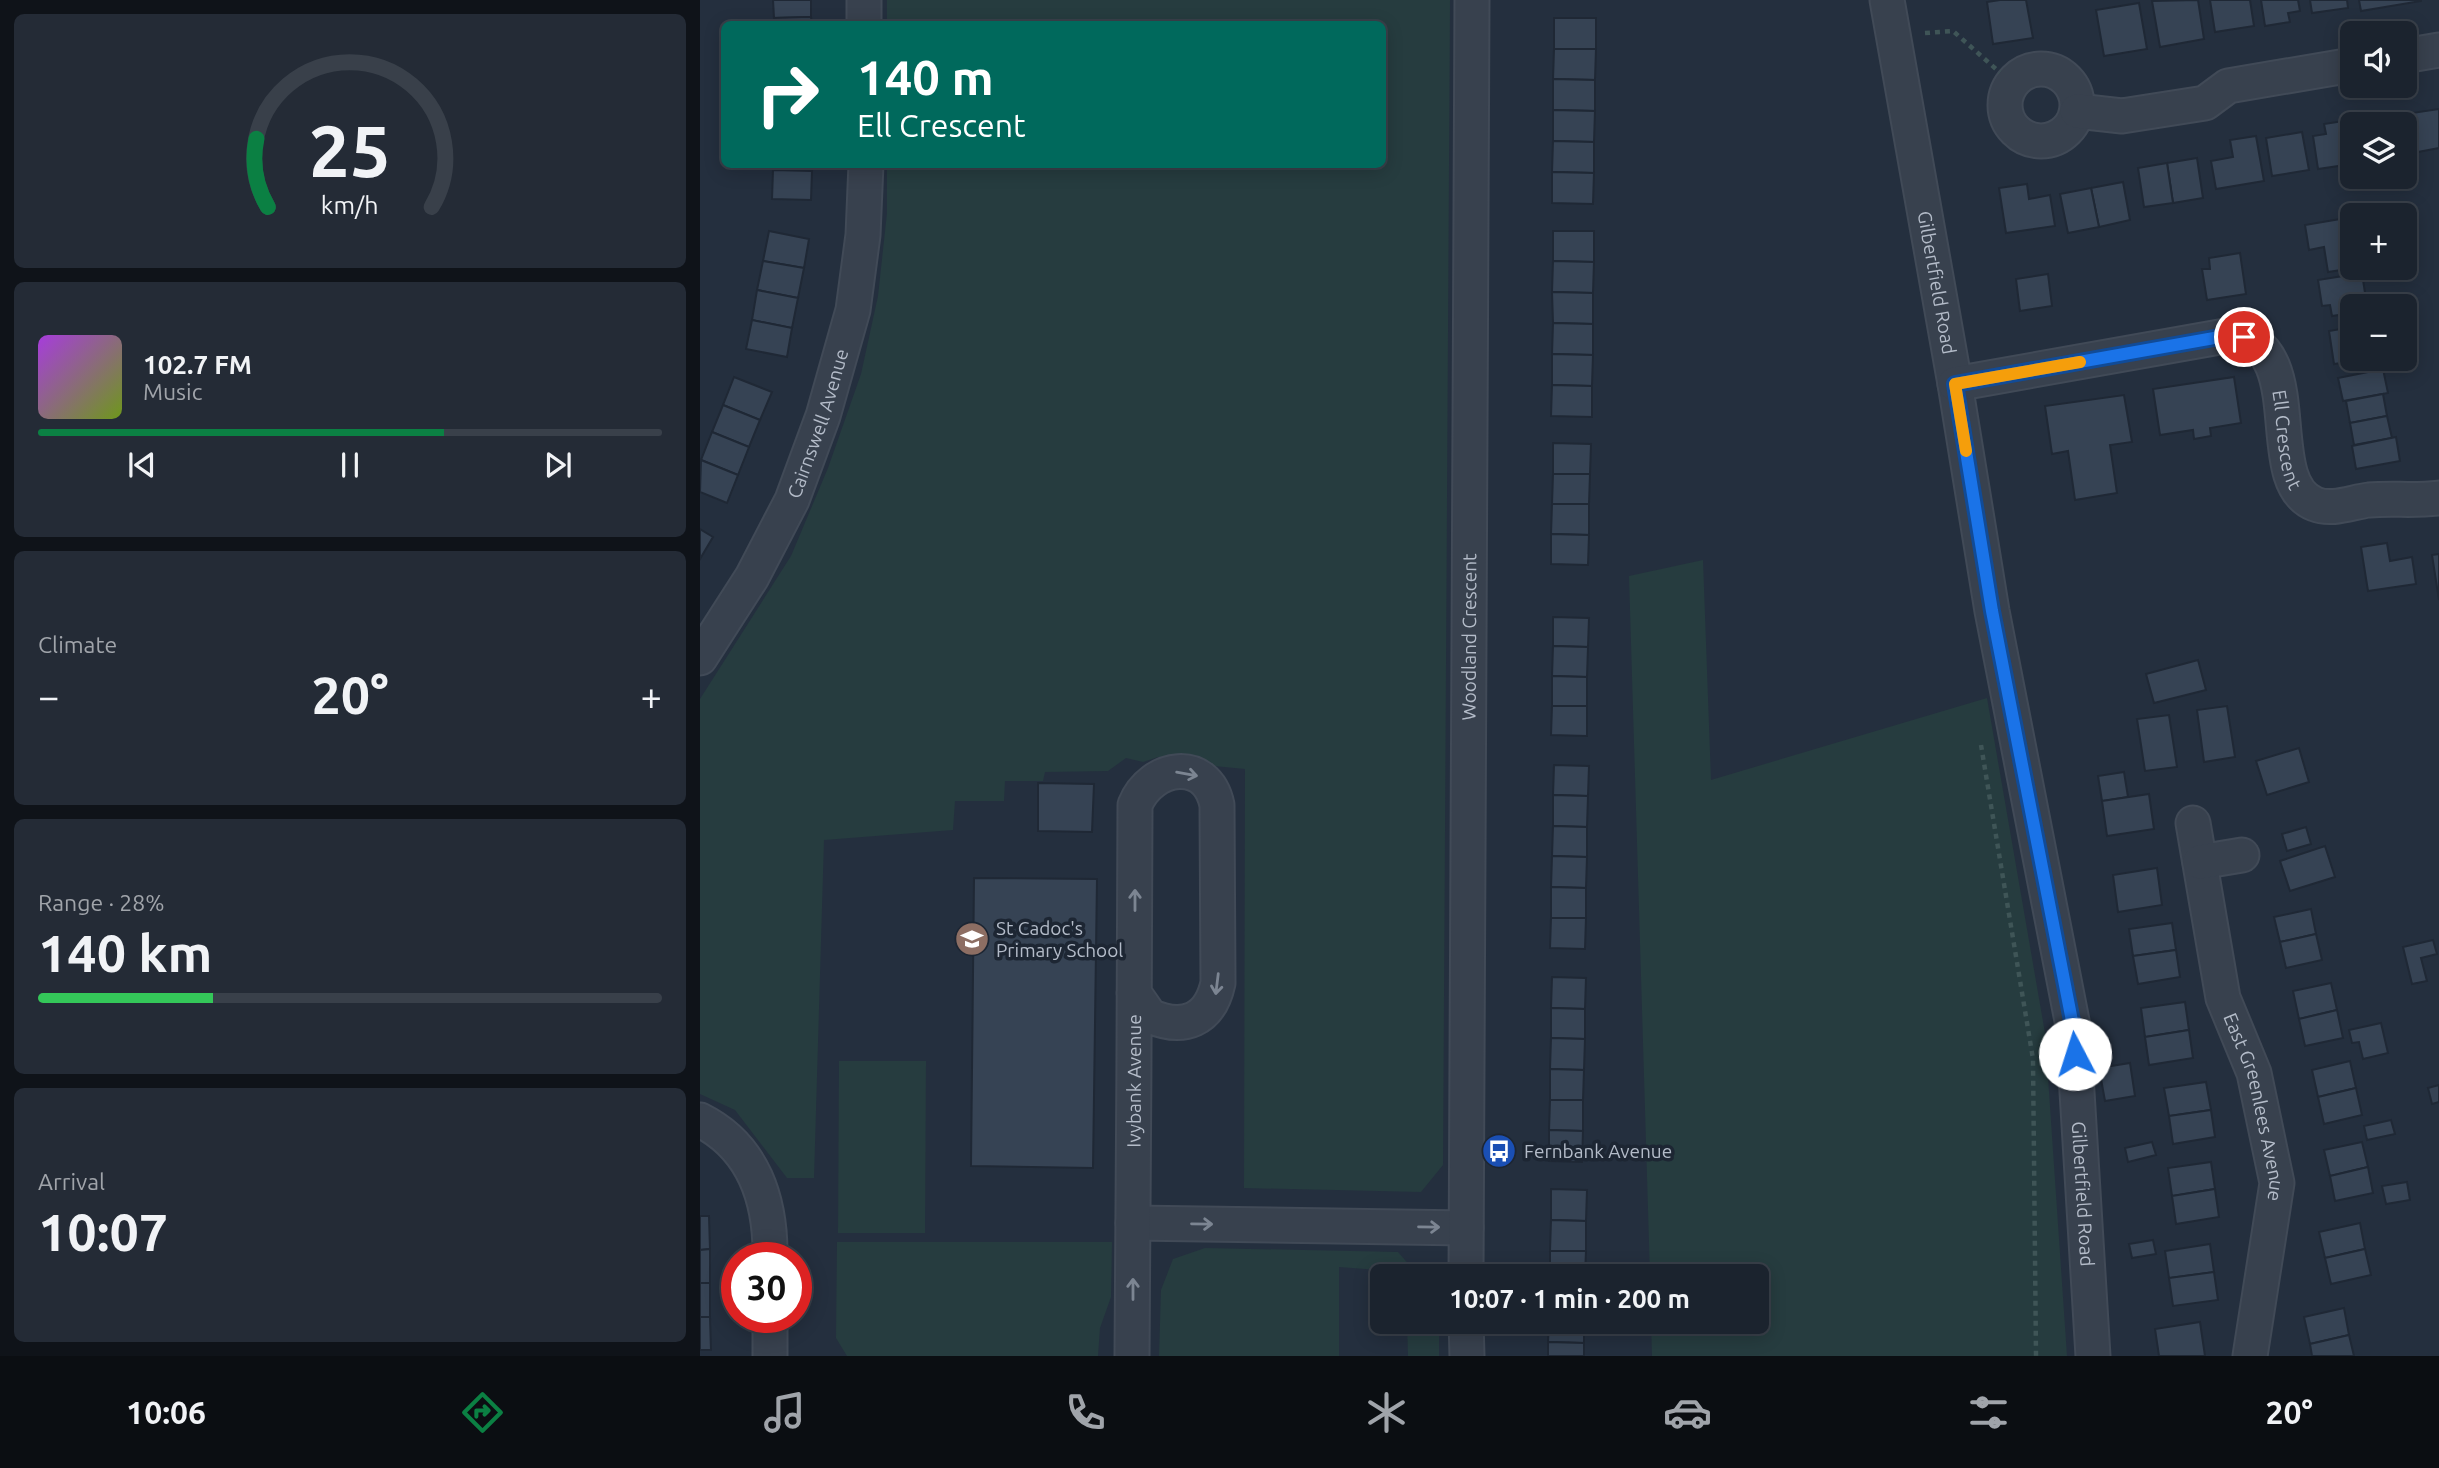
<!DOCTYPE html>
<html lang="en">
<head>
<meta charset="utf-8">
<style>
  body { margin:0; font-family:Ubuntu,sans-serif; background:#242b36; color:#f1f3f6; height:100vh; display:flex; flex-direction:column; font-size:26px; white-space:nowrap }
  * { box-sizing:border-box; margin:0 }
  p { font-size:23px; color:#a0a4aa }
  .icon { flex:none; width:38px; height:38px; fill:none; stroke:currentColor; stroke-width:2; stroke-linecap:round; stroke-linejoin:round }
  .map { position:relative; flex:1; overflow:hidden }
  .details { display:flex; flex-direction:column; gap:14px; padding:14px; background:#0f1319; width:700px }
  .details>* { flex:none }
  .top-card { position:absolute; left:21px; top:21px; width:665px; height:147px; border-radius:10px; box-shadow:0 4px 18px #0003,0 0 0 2px #39404a; background:#00695c; color:#fff; overflow:hidden }
  .controls { position:absolute; left:1640px; top:21px; display:grid; gap:14px }
  .controls a { display:grid; place-items:center; width:77px; height:77px; border-radius:10px; background:#1b232e; box-shadow:0 4px 18px #0003,0 0 0 2px #39404a; font-size:35px }
  .speed { position:absolute; left:21px; top:1242px; display:flex; gap:14px; font-size:35px; font-weight:700; text-align:center }
  .speed>* { display:grid; place-content:center; width:91px; height:91px; border-radius:50%; background:#1b232e; box-shadow:0 4px 18px #0003,0 0 0 2px #39404a; line-height:1 }
  .speed .limit { border:10px solid #d22; background:#fff; color:#111 }
  .pin { position:absolute; display:grid; place-items:center; width:60px; height:60px; color:#fff; margin:-30px; border:4px solid #fff; border-radius:50%; box-shadow:0 2px 7px #0007 }
  .me { position:absolute; width:77px; margin:-38px; rotate:355deg; stroke-linejoin:round; filter:drop-shadow(0 0 5px #0008) }
  .turn { display:flex; align-items:center; gap:24px; height:147px; padding:0 21px; font-size:32px }
  .turn .icon { width:91px; height:91px; stroke-width:2.5 }
  .turn b { display:block; font-size:49px; line-height:60px }
  .big { font-size:52px; font-weight:700; line-height:1.1 }
  .details .tile { flex:1; display:flex; flex-direction:column; justify-content:center; gap:10px; min-width:0; padding:0 24px; border-radius:10px; background:#242b36 }
  .details .dial { align-items:center; gap:0 }
  .dial svg { height:182px; overflow:visible; fill:none; stroke:#39404a; stroke-width:7; stroke-linecap:round; text-anchor:middle }
  .dial text { fill:#f1f3f6; stroke:none }
  .song { display:flex; align-items:center; gap:21px }
  .cover { width:84px; height:84px; border-radius:10px; background:linear-gradient(135deg,hsl(280 70% 55%),hsl(80 70% 35%)) }
  .played { height:7px; border-radius:4px; background:linear-gradient(90deg,#0b8043 65%,#39404a 65%) }
  .keys { display:flex; justify-content:space-around; direction:ltr }
  .heat { display:flex; justify-content:space-between; align-items:center; font-size:38px; direction:ltr }
  .charge { height:10px; border-radius:5px; background:linear-gradient(90deg,#34c759 28%,#39404a 0) }
  .trip { position:absolute; left:670px; top:1264px; width:399px; height:70px; border-radius:10px; background:#1b232e; box-shadow:0 4px 18px #0003,0 0 0 2px #39404a; font-weight:700; line-height:70px; text-align:center }
  .dock { display:flex; height:112px; justify-content:space-around; align-items:center; background:#0b0e12; color:#a0a4aa }
  .dock .icon { width:49px; height:49px }
  .dock .selected { color:#0b8043 }
  .dock b { font-size:32px; color:#f1f3f6 }
  main { display:flex; flex:1; min-height:0 }
  .map>svg:first-child { display:block }
  .green { fill:#263c3f }
  .building { fill:#364354; stroke:#1f2835; stroke-width:2 }
  .lines { fill:none; stroke-linecap:round; stroke-linejoin:round }
  .minor-casing { stroke:#414a57; stroke-width:37 }
  .path { stroke:#3f5557; stroke-width:4.5; stroke-dasharray:5 5; stroke-linecap:butt }
  .minor { stroke:#38414e; stroke-width:33 }
  .oneway { stroke:#7c8592 }
  .route-casing { stroke:#114b97; stroke-width:18 }
  .route { stroke:#1a73e8; stroke-width:12 }
  .slow { stroke:#f59e0b; stroke-width:12 }
  .labels { text-anchor:middle; stroke-width:7; stroke-linejoin:round; paint-order:stroke }
  .street-label { font-size:19px; fill:#b4bcc9; stroke:#1d2633 }
  .poi-label { font-size:19px; fill:#b4bcc9; stroke:#1d2633; text-anchor:start }
</style>
</head>
<body>
<main>
<section class="details">
<div class="tile dial"><svg viewBox="0 0 100 80">
<path d="M14 69A42 42 0 1 1 86 69"/>
<path d="M14 69A42 42 0 0 1 9 39" stroke="#0b8043"/>
<text x="50" y="56" font-size="32" font-weight="700">25</text>
<text x="50" y="72" font-size="11">km/h</text>
</svg></div>
<div class="tile">
<div class="song"><i class="cover"></i><div><b>102.7 FM</b><p>Music</p></div></div>
<div class="played"></div>
<div class="keys"><svg class="icon" aria-label="previous" viewBox="0 0 24 24"><path d="M18 5L8 12l10 7zM5 5v14"/></svg><svg class="icon" aria-label="pause" viewBox="0 0 24 24"><path d="M8 5v14M16 5v14"/></svg><svg class="icon" aria-label="next" viewBox="0 0 24 24"><path d="M6 5l10 7-10 7zM19 5v14"/></svg></div>
</div>
<div class="tile"><p>Climate</p>
<div class="heat"><a>−</a><b class="big">20°</b><a>+</a></div>
</div>
<div class="tile"><p>Range · 28%</p><b class="big">140 km</b><div class="charge"></div></div>
<div class="tile"><p>Arrival</p><b class="big">10:07</b></div>
</section>
<div class="map">
<svg width="1739" height="1356" viewBox="0 0 1739 1356">
  <rect width="100%" height="100%" fill="#242f3e"/>
  <g class="green">
    <polygon points="187,0 750,0 743,1165 721,1192 544,1188 545,769 514,766 490,756 458,757 443,762 426,758 408,771 345,772 343,781 305,781 304,801 255,801 253,830 124,840 114,1178 87,1178 35,1110 0,1094 0,699 91,556 128,468 161,374 178,296 187,213 187,165 682,164 682,24 187,24"/>
    <polygon points="1003,560 1011,780 1287,698 1345,1033 1367,1356 952,1356 951,1321 1057,1321 1057,1276 950,1276 929,576"/>
    <polygon points="139,1061 226,1061 225,1233 138,1233"/>
    <polygon points="137,1242 412,1242 411,1297 400,1328 398,1356 147,1356 136,1338"/>
    <polygon points="505,1248 698,1252 719,1276 706,1276 705,1272 639,1267 639,1356 459,1356 461,1290 473,1259"/>
    <polygon points="707,1321 739,1321 739,1356 708,1356"/>
  </g>
  <g class="building">
    <polygon points="73,0 111,0 111,17 74,18"/>
    <polygon points="1300,0 1326,0 1333,38 1293,44 1287,2"/>
    <polygon points="1498,0 1504,39 1460,47 1452,1"/>
    <polygon points="1510,0 1550,0 1554,26 1515,32"/>
    <polygon points="1561,0 1598,0 1600,11 1588,13 1590,22 1565,26"/>
    <polygon points="1610,0 1647,0 1648,8 1612,13"/>
    <polygon points="1659,0 1721,0 1721,1 1661,11"/>
    <polygon points="1439,3 1447,49 1404,56 1396,10"/>
    <polygon points="111,17 112,24 74,24 74,18"/>
    <rect x="854" y="18" width="42" height="31"/>
    <polygon points="854,49 896,49 895,80 853,79"/>
    <polygon points="853,79 895,80 895,111 853,110"/>
    <polygon points="1739,109 1739,148 1718,152 1712,113"/>
    <polygon points="853,110 895,111 894,142 853,141"/>
    <polygon points="1701,113 1702,124 1662,124 1661,119"/>
    <polygon points="1650,120 1652,164 1618,169 1613,136 1626,134 1624,124"/>
    <polygon points="1602,132 1609,170 1572,176 1566,138"/>
    <polygon points="1556,136 1564,181 1516,189 1511,161 1533,157 1530,140"/>
    <polygon points="853,141 894,142 894,173 852,172"/>
    <polygon points="1497,158 1503,198 1473,203 1467,163"/>
    <polygon points="1467,163 1473,203 1444,207 1438,168"/>
    <polygon points="73,164 112,164 112,171 73,170"/>
    <polygon points="73,170 112,171 111,200 72,199"/>
    <polygon points="852,172 894,173 893,204 852,203"/>
    <polygon points="1423,182 1430,220 1399,227 1391,188"/>
    <polygon points="1327,184 1329,199 1350,195 1355,226 1306,233 1299,188"/>
    <polygon points="1391,188 1399,227 1368,233 1360,194"/>
    <polygon points="1652,217 1654,268 1628,272 1624,247 1609,250 1605,225"/>
    <polygon points="69,231 109,239 104,268 63,261"/>
    <polygon points="853,231 894,231 894,262 853,261"/>
    <polygon points="1540,253 1546,294 1507,300 1502,269 1510,269 1509,258"/>
    <polygon points="63,261 104,268 98,298 57,290"/>
    <polygon points="853,261 894,262 893,293 852,292"/>
    <polygon points="1662,273 1667,306 1652,306 1652,313 1632,316 1630,305 1622,306 1618,280"/>
    <polygon points="1348,274 1352,306 1320,311 1316,279"/>
    <polygon points="57,290 98,298 92,328 52,320"/>
    <polygon points="852,292 893,293 893,324 853,323"/>
    <polygon points="52,320 92,328 87,357 46,349"/>
    <polygon points="853,323 893,324 893,355 852,354"/>
    <polygon points="1652,327 1652,359 1670,359 1634,364 1629,331"/>
    <polygon points="852,354 893,355 892,386 852,385"/>
    <polygon points="1683,369 1688,393 1643,401 1638,378"/>
    <polygon points="34,377 72,392 60,420 23,405"/>
    <polygon points="1534,377 1541,423 1510,428 1511,436 1494,439 1493,430 1460,435 1453,389"/>
    <polygon points="852,385 892,386 892,417 851,416"/>
    <polygon points="1683,394 1687,416 1650,423 1646,401"/>
    <polygon points="1424,395 1432,442 1410,445 1417,493 1375,500 1368,451 1352,454 1345,406"/>
    <polygon points="23,405 60,420 49,447 12,432"/>
    <polygon points="1687,416 1692,438 1654,445 1650,423"/>
    <polygon points="12,432 49,447 38,475 1,460"/>
    <polygon points="1696,437 1700,461 1656,469 1652,446"/>
    <polygon points="853,443 891,444 890,474 853,474"/>
    <polygon points="1,460 38,475 27,503 0,492"/>
    <polygon points="853,474 890,474 889,504 852,504"/>
    <polygon points="852,504 889,504 889,535 851,534"/>
    <polygon points="0,529 13,537 0,559"/>
    <polygon points="851,534 889,535 888,565 851,564"/>
    <polygon points="1687,543 1690,561 1712,557 1716,584 1668,591 1661,547"/>
    <polygon points="1739,554 1739,600 1732,555"/>
    <polygon points="853,617 889,618 888,647 853,646"/>
    <polygon points="853,646 888,647 887,677 852,676"/>
    <polygon points="1498,660 1506,690 1454,703 1446,674"/>
    <polygon points="852,676 887,677 887,706 852,706"/>
    <polygon points="852,706 887,706 887,736 851,735"/>
    <polygon points="1527,706 1535,757 1504,762 1497,710"/>
    <polygon points="1469,715 1477,767 1445,771 1437,719"/>
    <polygon points="1599,748 1609,782 1567,795 1556,761"/>
    <polygon points="854,765 889,766 888,796 853,795"/>
    <polygon points="1424,772 1428,797 1402,801 1398,776"/>
    <polygon points="338,783 394,784 392,832 338,831"/>
    <polygon points="1449,794 1454,829 1407,836 1402,801"/>
    <polygon points="853,795 888,796 887,827 853,826"/>
    <polygon points="853,826 887,827 887,857 852,856"/>
    <polygon points="1606,827 1611,844 1587,851 1582,834"/>
    <polygon points="1625,846 1635,877 1590,891 1580,861"/>
    <polygon points="852,856 887,857 886,888 851,887"/>
    <polygon points="1457,868 1462,905 1418,912 1413,875"/>
    <polygon points="274,878 397,879 393,1168 271,1166"/>
    <polygon points="851,887 886,888 886,918 851,918"/>
    <polygon points="1611,909 1616,934 1580,942 1574,917"/>
    <polygon points="851,918 886,918 885,949 850,948"/>
    <polygon points="1472,923 1476,950 1433,956 1429,929"/>
    <polygon points="1616,934 1622,960 1586,968 1580,942"/>
    <polygon points="1733,940 1737,954 1721,958 1727,981 1712,984 1703,947"/>
    <polygon points="1476,950 1480,977 1438,984 1433,956"/>
    <polygon points="852,977 886,978 885,1009 851,1008"/>
    <polygon points="1631,983 1637,1010 1599,1019 1593,991"/>
    <polygon points="1485,1002 1489,1030 1445,1037 1441,1008"/>
    <polygon points="851,1008 885,1009 885,1039 851,1038"/>
    <polygon points="1637,1010 1643,1038 1605,1046 1599,1019"/>
    <polygon points="1681,1023 1688,1053 1663,1059 1659,1042 1652,1043 1649,1030"/>
    <polygon points="1489,1030 1493,1058 1449,1065 1445,1037"/>
    <polygon points="851,1038 885,1039 884,1070 850,1069"/>
    <polygon points="1650,1061 1656,1088 1618,1097 1612,1070"/>
    <polygon points="1430,1063 1435,1096 1405,1101 1399,1068"/>
    <polygon points="850,1069 884,1070 883,1100 850,1100"/>
    <polygon points="1506,1082 1511,1110 1469,1116 1464,1088"/>
    <polygon points="1739,1085 1739,1102 1732,1104 1728,1088"/>
    <polygon points="1656,1088 1662,1115 1624,1124 1618,1097"/>
    <polygon points="850,1100 883,1100 883,1131 849,1130"/>
    <polygon points="1511,1110 1515,1137 1473,1144 1469,1116"/>
    <polygon points="1691,1120 1695,1134 1667,1140 1664,1126"/>
    <polygon points="849,1130 883,1131 882,1162 849,1161"/>
    <polygon points="1452,1142 1456,1155 1428,1162 1425,1148"/>
    <polygon points="1662,1142 1668,1167 1630,1176 1624,1150"/>
    <polygon points="1511,1162 1515,1189 1472,1196 1468,1168"/>
    <polygon points="1668,1167 1673,1193 1635,1201 1630,1176"/>
    <polygon points="1707,1182 1710,1200 1686,1204 1682,1186"/>
    <polygon points="851,1189 887,1190 886,1221 851,1220"/>
    <polygon points="1515,1189 1519,1217 1476,1224 1472,1196"/>
    <polygon points="0,1216 9,1216 10,1249 0,1250"/>
    <polygon points="851,1220 886,1221 886,1251 850,1251"/>
    <polygon points="1660,1223 1665,1249 1625,1258 1619,1232"/>
    <polygon points="1453,1240 1456,1254 1432,1258 1429,1244"/>
    <polygon points="1510,1244 1514,1272 1469,1278 1465,1251"/>
    <polygon points="10,1249 10,1283 0,1283 0,1250"/>
    <polygon points="1665,1249 1671,1275 1631,1284 1625,1258"/>
    <polygon points="850,1251 886,1251 885,1276 850,1276"/>
    <polygon points="1514,1272 1518,1300 1473,1306 1469,1278"/>
    <rect x="0" y="1283" width="10" height="34"/>
    <polygon points="1644,1308 1649,1335 1610,1344 1604,1317"/>
    <polygon points="0,1317 10,1317 11,1350 0,1350"/>
    <polygon points="849,1321 884,1321 884,1343 848,1342"/>
    <polygon points="1500,1322 1505,1356 1459,1356 1455,1329"/>
    <polygon points="1649,1335 1654,1356 1612,1356 1610,1344"/>
    <polygon points="848,1342 884,1343 884,1356 848,1356"/>
  </g>
  <g class="lines">
    <g class="minor-casing">
      <g id="minor">
        <polyline points="164,0 164,24"/>
        <path id="s1" d="M 1187,0 L 1255,384 L 1292,611 L 1373,1026 L 1393,1356"/>
        <polyline points="1704,56 1739,50"/>
        <circle cx="1341" cy="105" r="36"/>
        <polyline points="1377,111 1422,116 1505,103 1528,86 1652,65"/>
        <path id="s2" d="M 1255,384 L 1531,335 C 1613,344 1558,482 1615,504 C 1632,511 1652,502 1669,500 C 1692,498 1715,501 1739,498"/>
        <path id="s3" d="M 0,658 L 52,577 L 92,500 L 123,416 L 153,310 L 163,235 L 166,164"/>
        <path id="s4" d="M 1493,823 L 1523,998 L 1554,1073 L 1577,1183 L 1550,1356"/>
        <polyline points="1500,862 1542,855"/>
        <path d="M 0,1120 C 54,1147 71,1201 70,1258"/>
        <polyline points="433,1223 766,1228"/>
        <path id="s5" d="M 766,1276 L 772,0"/>
        <polyline points="766,1321 767,1356"/>
        <polyline points="70,1356 70,1318"/>
        <path id="s6" d="M 432,1356 C 434,1172 434,989 435,805 C 451,765 507,756 517,805 L 518,983 C 510,1020 484,1031 450,1016 L 434,993"/>
      </g>
    </g>
    <g class="path">
      <polyline points="1225,33 1253,31 1313,84"/>
      <polyline points="1281,745 1333,1059 1336,1356"/>
    </g>
    <use href="#minor" class="minor"/>
  </g>
  <defs><path id="oneway-shaft" d="M-6 0H5M1.5-3L5.5 0L1.5 3" fill="none" stroke-width="1.6" stroke-linecap="round" stroke-linejoin="round" transform="scale(1.75)"/></defs>
  <g class="oneway">
    <use href="#oneway-shaft" transform="translate(487 774) rotate(10)"/>
    <use href="#oneway-shaft" transform="translate(435 900) rotate(-90)"/>
    <use href="#oneway-shaft" transform="translate(517 984) rotate(97)"/>
    <use href="#oneway-shaft" transform="translate(502 1224) rotate(1)"/>
    <use href="#oneway-shaft" transform="translate(729 1227) rotate(1)"/>
    <use href="#oneway-shaft" transform="translate(433 1289) rotate(-90)"/>
  </g>
  <g class="lines">
    <g class="route-casing">
      <polyline id="route" points="1375,1054 1373,1026 1292,611 1255,384 1531,335 1544,337"/>
    </g>
    <use href="#route" class="route"/>
    <polyline class="slow" points="1266,451 1255,384 1380,362"/>
  </g>
  <defs>
    <g id="school-disc" transform="scale(1.75)"><circle r="9.5" fill="#8d6e63" stroke="#1d2633"/><path d="M0-5L7-2L0 1L-7-2ZM-4 1L0 2.5L4 1V4Q0 6-4 4Z" fill="#fff"/></g>
    <g id="bus-disc" transform="scale(1.75)"><circle r="9.5" fill="#1a4fb4" stroke="#1d2633"/><path d="M-5-6H5V4H4V6H2V4H-2V6H-4V4H-5ZM-3.5-4V0h7V-4ZM-3.5 1.2v1.5H-2V1.2ZM2 1.2v1.5H3.5V1.2Z" fill="#fff"/></g>
  </defs>
  <g fill-rule="evenodd">
    <use href="#school-disc" x="272" y="939"/>
    <use href="#bus-disc" x="799" y="1151"/>
  </g>
  <g class="labels">
    <g class="street-label">
      <text dy="7" stroke="none"><textPath href="#s1" startOffset="287">Gilbertfield Road</textPath></text>
      <text dy="7" stroke="none"><textPath href="#s3" startOffset="264">Cairnswell Avenue</textPath></text>
      <text dy="7" stroke="none"><textPath href="#s2" startOffset="410">Ell Crescent</textPath></text>
      <text dy="7" stroke="none"><textPath href="#s5" startOffset="639">Woodland Crescent</textPath></text>
      <text dy="7" stroke="none"><textPath href="#s6" startOffset="275">Ivybank Avenue</textPath></text>
      <text dy="7" stroke="none"><textPath href="#s4" startOffset="292">East Greenlees Avenue</textPath></text>
      <text dy="7" stroke="none"><textPath href="#s1" startOffset="1211">Gilbertfield Road</textPath></text>
    </g>
    <g class="poi-label">
      <text x="296" y="935">St Cadoc's<tspan x="296" dy="22">Primary School</tspan></text>
      <text x="824" y="1158">Fernbank Avenue</text>
    </g>
  </g>
</svg>
<div class="controls">
<a><svg class="icon" aria-label="sound" viewBox="0 0 24 24"><path d="M4 9h4l5-4v14l-5-4H4zM17 9q2 3 0 6"/></svg></a>
<a><svg class="icon" aria-label="layers" viewBox="0 0 24 24"><path d="M12 4l9 5-9 5-9-5zM3 14l9 5 9-5"/></svg></a>
<a>+</a>
<a>−</a>
</div>
<div class="speed"><div class="limit">30</div></div>
<div class="pin" style="left:1544px;top:337px;background:#d93025"><svg class="icon" aria-label="arrive" viewBox="0 0 24 24"><path d="M6 21V4h12l-3 4 3 4H6"/></svg></div>
<svg class="me" style="left:1375px;top:1054px" viewBox="-20 -20 40 40"><circle r="19" fill="#fff"/><path d="M0-13L10 11 0 6-10 11z" fill="#1a73e8"/></svg>
<div class="trip">10:07 · 1 min · 200 m</div>
<div class="top-card">
<div class="turn"><svg class="icon" aria-label="right" viewBox="0 0 24 24"><path d="M7 20v-9h11M14 6l5 5-5 5"/></svg><div><b>140 m</b>Ell Crescent</div></div>
</div>
</div>
</main>
<nav class="dock">
<b>10:06</b>
<svg class="icon selected" aria-label="directions" viewBox="0 0 24 24"><path d="M12 3l9 9-9 9-9-9zM9 14v-3h6M13 9l2 2-2 2"/></svg>
<svg class="icon" aria-label="music" viewBox="0 0 24 24"><path d="M9 18V5l10-2v13"/><circle cx="6" cy="18" r="3"/><circle cx="16" cy="16" r="3"/></svg>
<svg class="icon" aria-label="phone" viewBox="0 0 24 24"><path d="M5 4h4l2 5-3 2q2 4 5 5l2-3 5 2v4C11 20 4 13 5 4z"/></svg>
<svg class="icon" aria-label="climate" viewBox="0 0 24 24"><path d="M12 3v18M4 7l16 10M4 17L20 7"/></svg>
<svg class="icon" aria-label="car" viewBox="0 0 24 24"><path d="M5 17H2v-5l4-1 3-4h7l3 4 3 1v5h-3M9 17h6M6 11h13"/><circle cx="7" cy="17" r="2"/><circle cx="17" cy="17" r="2"/></svg>
<svg class="icon" aria-label="filters" viewBox="0 0 24 24"><path d="M4 7h16M4 17h16"/><circle cx="9" cy="7" r="2"/><circle cx="15" cy="17" r="2"/></svg>
<b>20°</b>
</nav>
</body>
</html>
